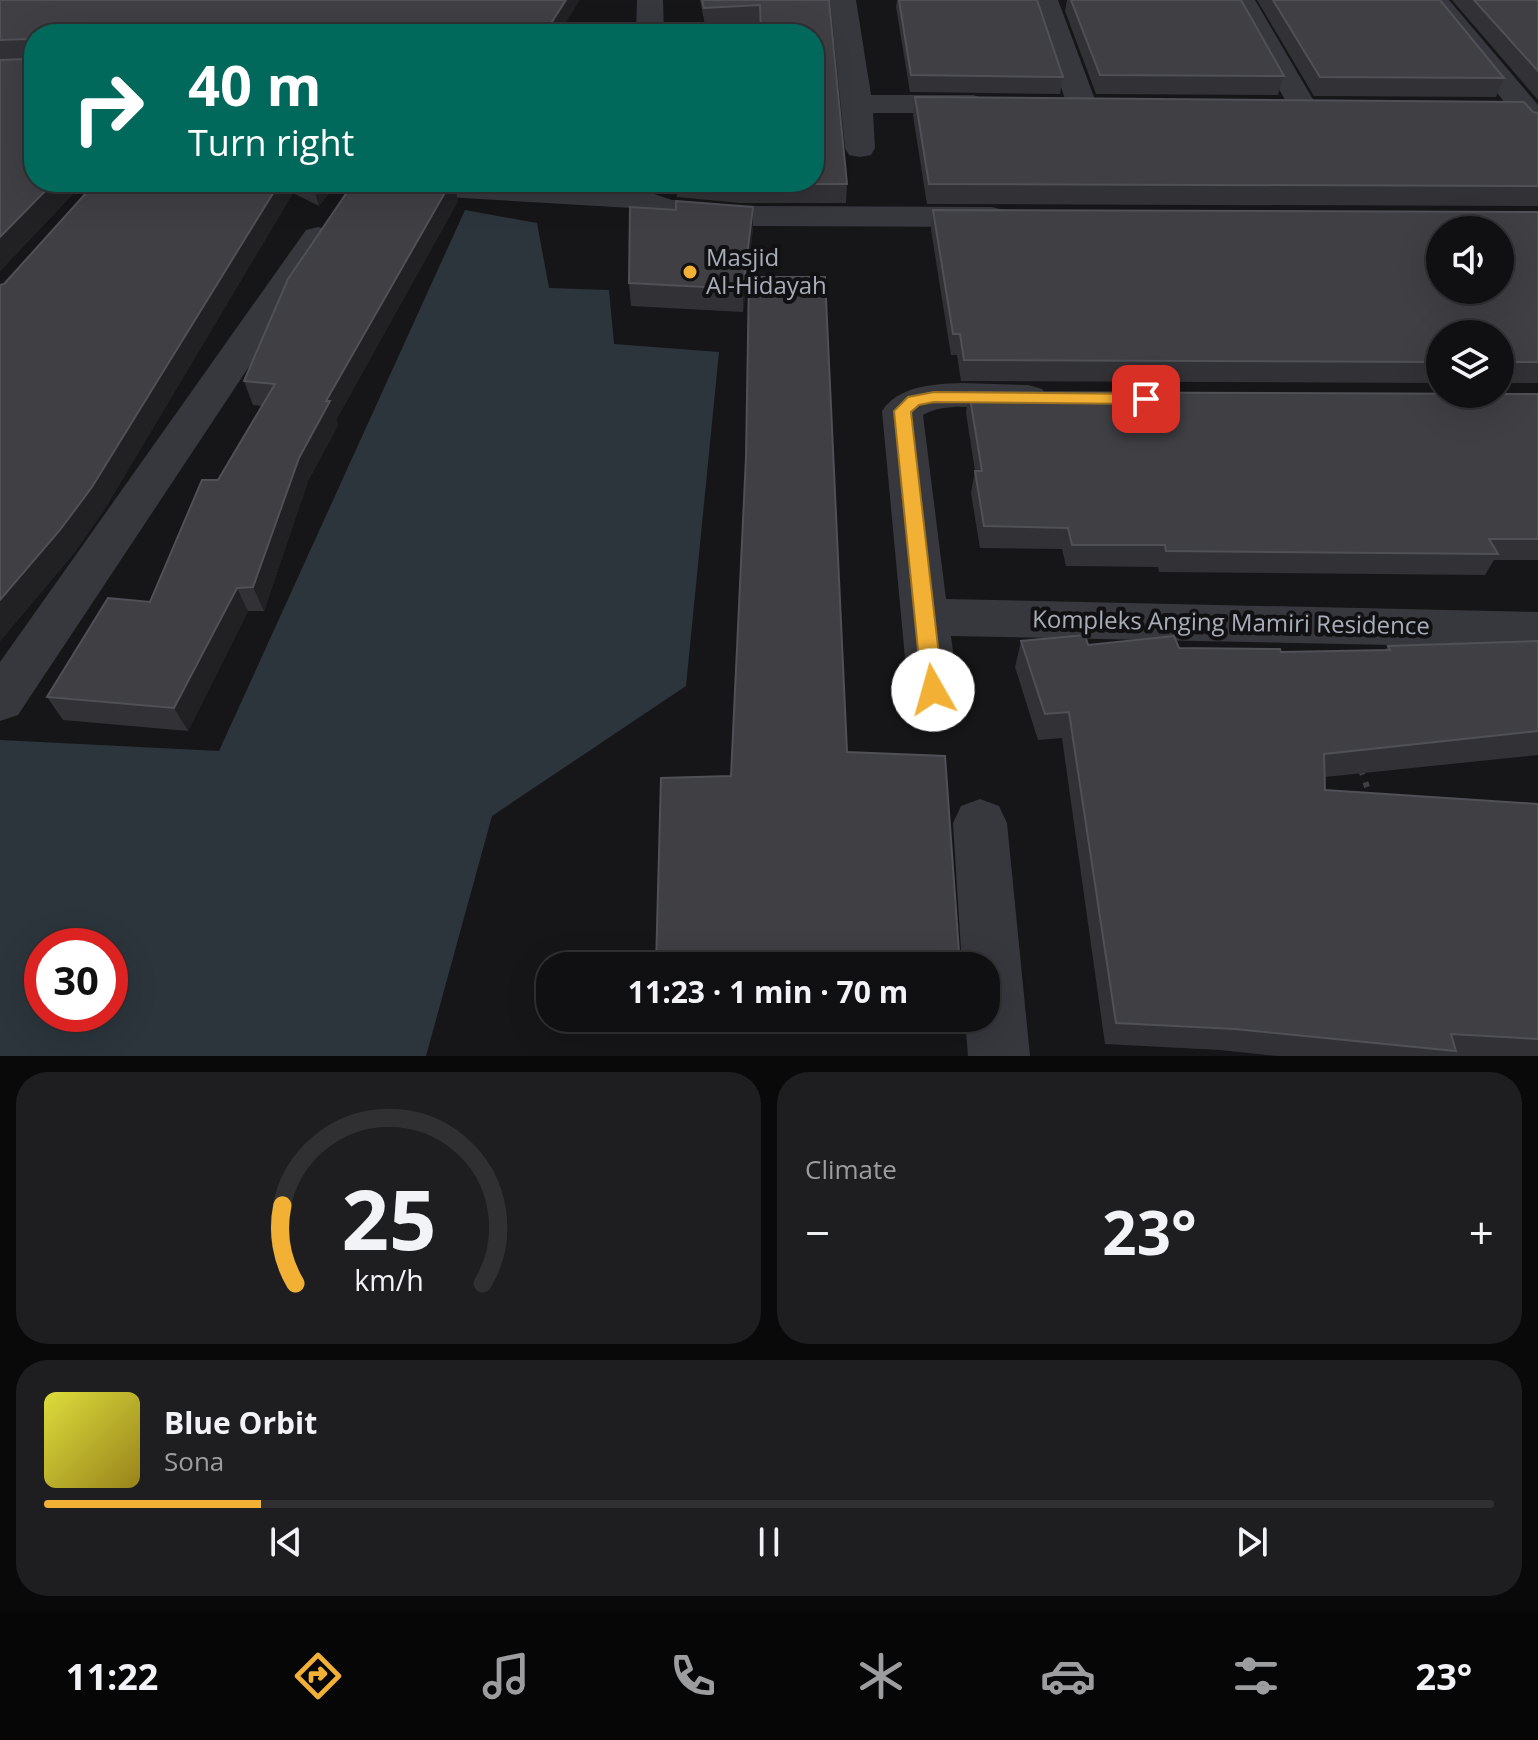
<!DOCTYPE html>
<html lang="en">
<head>
<meta charset="utf-8">
<style>
  body { margin:0; font-family:"Open Sans",sans-serif; background:#1e1e20; color:#f1f3f6; height:100vh; display:flex; flex-direction:column; font-size:30px; white-space:nowrap }
  * { box-sizing:border-box; margin:0 }
  p { font-size:26px; color:#9c9d9f }
  .icon { flex:none; width:44px; height:44px; fill:none; stroke:currentColor; stroke-width:2; stroke-linecap:round; stroke-linejoin:round }
  .map { position:relative; height:1056px; overflow:hidden }
  .details { display:flex; flex-direction:column; gap:16px; padding:16px; background:#09090a; flex:1 }
  .details>* { flex:none }
  .hud { position:absolute; left:24px; top:24px; width:800px; height:168px; border-radius:32px; box-shadow:0 8px 32px #0002,0 0 0 2px #303032; background:#00695c; color:#fff; overflow:hidden }
  .tools { position:absolute; left:1426px; top:216px; display:grid; gap:16px }
  .tools a { display:grid; place-items:center; width:88px; height:88px; border-radius:50%; background:#101012; box-shadow:0 8px 32px #0002,0 0 0 2px #303032; font-size:40px }
  .speed { position:absolute; left:24px; top:928px; display:flex; gap:16px; font-size:40px; font-weight:700; text-align:center }
  .speed>* { display:grid; place-content:center; width:104px; height:104px; border-radius:50%; background:#101012; box-shadow:0 8px 32px #0002,0 0 0 2px #303032; line-height:1 }
  .speed .limit { border:12px solid #d22; background:#fff; color:#111 }
  .pin { position:absolute; display:grid; place-items:center; width:68px; height:68px; color:#fff; margin:-34px; border-radius:16px; box-shadow:0 4px 12px #0006 }
  .me { position:absolute; width:88px; margin:-44px; rotate:353deg; stroke-linejoin:round; filter:drop-shadow(0 0 6px #0008) }
  .turn { display:flex; align-items:center; gap:28px; height:168px; padding:0 32px; font-size:36px }
  .turn .icon { width:104px; height:104px; stroke-width:2.5 }
  .turn b { display:block; font-size:56px; line-height:68px }
  .big { font-size:60px; font-weight:700; line-height:1.1 }
  .details .tile { flex:1; display:flex; flex-direction:column; justify-content:center; gap:12px; min-width:0; padding:0 28px; border-radius:32px; background:#1e1e20 }
  .details .dial { align-items:center; gap:0 }
  .dial svg { height:208px; overflow:visible; fill:none; stroke:#303032; stroke-width:7; stroke-linecap:round; text-anchor:middle }
  .dial text { fill:#f1f3f6; stroke:none }
  .song { display:flex; align-items:center; gap:24px }
  .cover { width:96px; height:96px; border-radius:12px; background:linear-gradient(135deg,hsl(60 70% 55%),hsl(50 70% 35%)) }
  .played { height:8px; border-radius:4px; background:linear-gradient(90deg,#f2b134 15%,#303032 15%) }
  .keys { display:flex; justify-content:space-around; direction:ltr }
  .heat { display:flex; justify-content:space-between; align-items:center; font-size:44px; direction:ltr }
  .details .tiles { flex:1; display:grid; gap:16px; grid-template-columns:1fr 1fr }
  .tile:last-child { grid-column:span 2 }
  .trip { position:absolute; left:536px; top:952px; width:464px; height:80px; border-radius:32px; background:#101012; box-shadow:0 8px 32px #0002,0 0 0 2px #303032; font-weight:700; line-height:80px; text-align:center }
  .tab-bar { display:flex; height:128px; justify-content:space-around; align-items:center; background:#060607; color:#9c9d9f }
  .tab-bar .icon { width:56px; height:56px }
  .tab-bar .active { color:#f2b134 }
  .tab-bar b { font-size:36px; color:#f1f3f6 }
  .map>svg:first-child { display:block }
  .water { fill:#2c353c; fill-rule:evenodd }
  .lines { fill:none; stroke-linecap:round; stroke-linejoin:round }
  .path { stroke:#3d3f44; stroke-width:6; stroke-dasharray:5 8; stroke-linecap:butt }
  .minor { fill:#37383d; fill-rule:evenodd }
  .wall { fill:#323236 }
  .shaded-wall { fill:#212124 }
  .building { fill:#3f3f44; stroke:#4f5156; stroke-width:2; fill-rule:evenodd }
  .route { fill:#f2b134; stroke:#9d7322; stroke-width:2 }
  .poi-dot { fill:#f2b134; stroke:#111113; stroke-width:3 }
  .labels { text-anchor:middle; stroke-width:8; stroke-linejoin:round; paint-order:stroke }
  .poi-label { font-size:24px; fill:#a8adb8; stroke:#111113; text-anchor:start }
  .street-label { font-size:24px; fill:#a8adb8; stroke:#111113 }
</style>
</head>
<body>
<div class="map">
<svg width="1538" height="1056" viewBox="0 0 1538 1056">
  <rect width="100%" height="100%" fill="#161618"/>
  <path class="water" d="M 465,210 L 537,223 L 549,288 L 609,290 L 614,344 L 719,352 L 686,686 L 492,816 L 426,1056 L 0,1056 L 0,740 L 219,751 ZM 42,946 L 110,946 L 110,1014 L 42,1014 Z"/>
  <g class="lines">
    <polyline class="path" points="1361,770 1371,798"/>
    <g class="minor">
      <polygon points="637,0 663,0 664,34 636,34"/>
      <polygon points="830,0 856,0 871,95 973,95 983,98 988,104 983,110 973,113 873,113 875,148 871,155 860,157 849,155 845,148"/>
      <polygon points="1032,0 1058,0 1097,105 1092,111 1082,114 1072,111 1067,105"/>
      <polygon points="1229,0 1255,0 1318,108 1313,114 1303,117 1293,114"/>
      <polygon points="1422,0 1449,0 1538,105 1538,133 1527,130"/>
      <polygon points="344,182 528,182 636,188 672,200 740,206 992,207 1004,210 1009,217 1004,224 992,227 740,226 667,220 631,208 360,192 349,189"/>
      <polygon points="318,227 330,230 335,237 18,715 0,721 0,662 306,230"/>
      <path d="M 961,383 L 1028,385 L 1042,389 L 1048,398 L 1042,407 C 1005,417 956,396 923,415 L 946,599 L 1538,612 L 1538,648 L 951,636 L 958,690 L 951,704 L 933,710 L 915,704 L 908,690 L 882,411 C 898,386 933,384 961,383 Z"/>
      <polygon points="980,799 999,806 1007,823 1030,1056 968,1056 965,1018 986,1018 986,966 962,966 953,823 961,806"/>
    </g>
  </g>
  <g class="wall">
    <polygon points="0,0 579,1 34,34 34,182 84,182 0,271"/>
    <polygon points="700,0 829,0 847,184 846,203 740,203 677,197 676,182 814,182 760,22 705,25"/>
    <polygon points="897,0 1037,0 1063,77 1060,94 910,92 896,7"/>
    <polygon points="1067,0 1241,0 1284,76 1278,95 1096,94 1065,11"/>
    <polygon points="1257,0 1440,0 1504,78 1496,97 1314,96"/>
    <polygon points="1452,0 1538,0 1538,100"/>
    <polygon points="915,97 1533,112 1538,113 1538,206 927,204 913,116"/>
    <polygon points="96,182 338,182 319,206 293,193 104,510 74,553 0,641 4,284"/>
    <polygon points="354,182 454,182 458,201 336,420 338,425 308,481 264,611 248,611 188,731 63,720 47,697 150,602 218,480 262,406 253,405 244,381"/>
    <polygon points="933,210 1538,212 1538,383 1501,383 1500,386 1500,334 1440,334 1440,383 961,381 957,355 951,355 931,230"/>
    <polygon points="753,229 743,312 631,306 629,283"/>
    <polygon points="969,392 1538,394 1538,560 1494,560 1485,575 1159,572 1158,567 1066,566 1062,549 980,548 971,493 975,471 966,413"/>
    <polygon points="1021,641 1088,645 1281,652 1385,650 1388,646 1538,641 1538,755 1325,777 1325,790 1538,804 1538,1056 1278,1056 1220,1050 1105,1044 1062,738 1038,740 1015,667"/>
  </g>
  <g class="shaded-wall">
    <polygon points="566,0 579,0 579,1 559,34 544,34"/>
    <polygon points="54,182 84,182 0,271 0,237"/>
    <polygon points="280,182 290,182 293,193 104,510 74,553 0,641 0,600"/>
    <polygon points="315,182 338,182 319,206 313,185"/>
    <polygon points="451,182 454,182 458,201 336,420 338,425 308,481 264,611 253,587 299,458 326,401"/>
    <polygon points="753,207 753,229 743,312 743,289"/>
    <polygon points="237,588 248,611 188,731 174,708"/>
  </g>
  <g class="building">
    <polygon points="0,0 566,0 544,34 34,34 34,182 54,182 0,237 0,60 27,59 27,39 0,40"/>
    <polygon points="702,0 829,0 847,184 740,184 720,182 814,182 814,34 761,34 760,5 704,8"/>
    <polygon points="899,0 1037,0 1063,77 911,75"/>
    <polygon points="1071,0 1241,0 1284,76 1100,75"/>
    <polygon points="1273,0 1440,0 1504,78 1320,77"/>
    <polygon points="1474,0 1538,0 1538,71"/>
    <polygon points="915,97 1524,102 1533,112 1538,113 1538,186 929,184"/>
    <polygon points="96,182 280,182 92,487 60,530 0,600 0,285 4,284"/>
    <polygon points="354,182 451,182 326,401 330,401 299,458 253,587 237,588 174,708 47,697 108,598 150,602 202,480 218,480 275,384 244,381 288,279"/>
    <polygon points="676,201 753,207 743,289 629,283 630,207 676,210"/>
    <path d="M 933,210 L 1538,212 L 1538,362 L 1511,362 L 1508,370 L 1500,370 L 1500,334 L 1440,334 L 1440,362 L 964,360 L 960,334 L 953,334 ZM 1440,230 L 1500,230 L 1500,290 L 1440,290 Z"/>
    <polygon points="749,277 825,277 847,752 945,756 960,966 656,966 661,778 731,776 746,457"/>
    <polygon points="969,392 1538,394 1538,539 1489,539 1498,554 1166,551 1165,545 1072,545 1068,528 984,526 975,471 982,471"/>
    <polygon points="1085,635 1088,645 1174,636 1179,648 1280,649 1281,652 1390,650 1388,646 1538,641 1538,731 1324,754 1325,790 1538,804 1538,1039 1451,1034 1456,1051 1235,1029 1116,1023 1069,712 1045,714 1021,641"/>
  </g>
  <polygon class="route" points="934,392 1146,394 1154,399 1146,404 934,402 919,405 911,412 943,690 940,696 933,699 925,696 922,690 894,411 908,397"/>
  <circle class="poi-dot" cx="690" cy="272" r="8"/>
  <g class="labels">
    <g class="poi-label">
      <text x="706" y="266">Masjid<tspan x="706" dy="28">Al-Hidayah</tspan></text>
    </g>
    <g class="street-label">
      <text transform="translate(1231 623) rotate(1)" y="8">Kompleks Anging Mamiri Residence</text>
    </g>
  </g>
</svg>
<div class="tools">
<a><svg class="icon" aria-label="sound" viewBox="0 0 24 24"><path d="M4 9h4l5-4v14l-5-4H4zM17 9q2 3 0 6"/></svg></a>
<a><svg class="icon" aria-label="layers" viewBox="0 0 24 24"><path d="M12 4l9 5-9 5-9-5zM3 14l9 5 9-5"/></svg></a>
</div>
<div class="speed"><div class="limit">30</div></div>
<div class="pin" style="left:1146px;top:399px;background:#d93025"><svg class="icon" aria-label="arrive" viewBox="0 0 24 24"><path d="M6 21V4h12l-3 4 3 4H6"/></svg></div>
<svg class="me" style="left:933px;top:690px" viewBox="-20 -20 40 40"><circle r="19" fill="#fff"/><path d="M0-13L10 11 0 6-10 11z" fill="#f2b134"/></svg>
<div class="trip">11:23 · 1 min · 70 m</div>
<div class="hud">
<div class="turn"><svg class="icon" aria-label="right" viewBox="0 0 24 24"><path d="M7 20v-9h11M14 6l5 5-5 5"/></svg><div><b>40 m</b>Turn right</div></div>
</div>
</div>
<section class="details">
<div class="tiles">
<div class="tile dial"><svg viewBox="0 0 100 80">
<path d="M14 69A42 42 0 1 1 86 69"/>
<path d="M14 69A42 42 0 0 1 9 39" stroke="#f2b134"/>
<text x="50" y="56" font-size="32" font-weight="700">25</text>
<text x="50" y="72" font-size="11">km/h</text>
</svg></div>
<div class="tile"><p>Climate</p>
<div class="heat"><a>−</a><b class="big">23°</b><a>+</a></div>
</div>
<div class="tile">
<div class="song"><i class="cover"></i><div><b>Blue Orbit</b><p>Sona</p></div></div>
<div class="played"></div>
<div class="keys"><svg class="icon" aria-label="previous" viewBox="0 0 24 24"><path d="M18 5L8 12l10 7zM5 5v14"/></svg><svg class="icon" aria-label="pause" viewBox="0 0 24 24"><path d="M8 5v14M16 5v14"/></svg><svg class="icon" aria-label="next" viewBox="0 0 24 24"><path d="M6 5l10 7-10 7zM19 5v14"/></svg></div>
</div>
</div>
</section>
<nav class="tab-bar">
<b>11:22</b>
<svg class="icon active" aria-label="directions" viewBox="0 0 24 24"><path d="M12 3l9 9-9 9-9-9zM9 14v-3h6M13 9l2 2-2 2"/></svg>
<svg class="icon" aria-label="music" viewBox="0 0 24 24"><path d="M9 18V5l10-2v13"/><circle cx="6" cy="18" r="3"/><circle cx="16" cy="16" r="3"/></svg>
<svg class="icon" aria-label="phone" viewBox="0 0 24 24"><path d="M5 4h4l2 5-3 2q2 4 5 5l2-3 5 2v4C11 20 4 13 5 4z"/></svg>
<svg class="icon" aria-label="climate" viewBox="0 0 24 24"><path d="M12 3v18M4 7l16 10M4 17L20 7"/></svg>
<svg class="icon" aria-label="car" viewBox="0 0 24 24"><path d="M5 17H2v-5l4-1 3-4h7l3 4 3 1v5h-3M9 17h6M6 11h13"/><circle cx="7" cy="17" r="2"/><circle cx="17" cy="17" r="2"/></svg>
<svg class="icon" aria-label="filters" viewBox="0 0 24 24"><path d="M4 7h16M4 17h16"/><circle cx="9" cy="7" r="2"/><circle cx="15" cy="17" r="2"/></svg>
<b>23°</b>
</nav>
</body>
</html>
